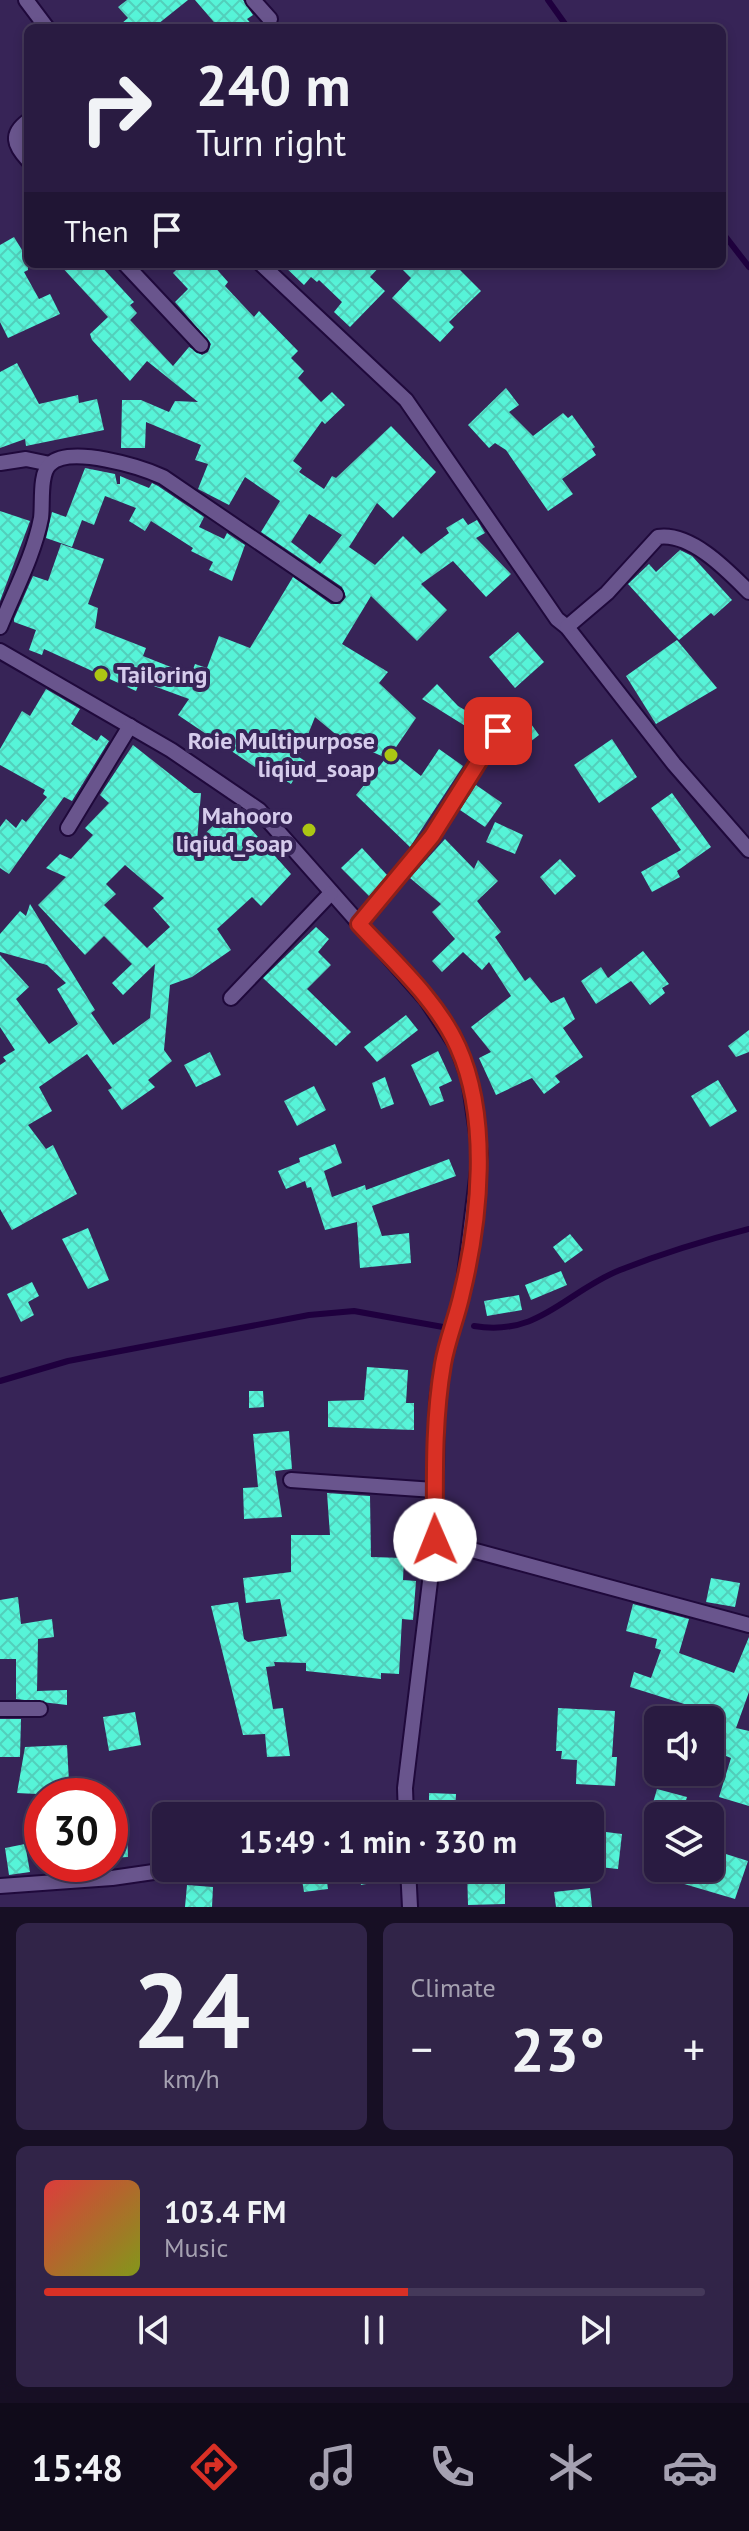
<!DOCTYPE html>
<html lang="en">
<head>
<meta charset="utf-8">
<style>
  body { margin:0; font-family:"PT Sans",sans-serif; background:#312448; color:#f1f3f6; height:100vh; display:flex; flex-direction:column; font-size:30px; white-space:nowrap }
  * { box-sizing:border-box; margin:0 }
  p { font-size:26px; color:#a5a1b1 }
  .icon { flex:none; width:44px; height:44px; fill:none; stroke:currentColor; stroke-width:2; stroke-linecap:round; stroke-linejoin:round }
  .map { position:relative; height:1907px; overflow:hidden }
  .side { display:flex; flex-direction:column; gap:16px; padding:16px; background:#170f24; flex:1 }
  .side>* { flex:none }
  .top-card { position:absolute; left:24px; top:24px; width:702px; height:244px; border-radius:12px; box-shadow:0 4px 12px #0003,0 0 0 2px #45395a; background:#291b41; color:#f1f3f6; overflow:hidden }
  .tools { position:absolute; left:644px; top:1706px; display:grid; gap:16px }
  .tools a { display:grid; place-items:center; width:80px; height:80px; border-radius:12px; background:#291b41; box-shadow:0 4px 12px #0003,0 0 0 2px #45395a; font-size:40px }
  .speed { position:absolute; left:24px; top:1778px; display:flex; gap:16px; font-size:40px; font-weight:700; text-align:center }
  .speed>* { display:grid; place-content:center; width:104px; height:104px; border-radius:50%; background:#291b41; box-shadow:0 4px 12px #0003,0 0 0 2px #45395a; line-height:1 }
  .speed .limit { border:12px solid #d22; background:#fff; color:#111 }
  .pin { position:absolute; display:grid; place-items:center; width:68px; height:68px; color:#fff; margin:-34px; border-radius:16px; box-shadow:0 4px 12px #0006 }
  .me { position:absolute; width:88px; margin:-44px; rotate:359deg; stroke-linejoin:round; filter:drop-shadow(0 0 6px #0008) }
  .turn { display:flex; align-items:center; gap:28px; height:168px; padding:0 40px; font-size:36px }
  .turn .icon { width:104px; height:104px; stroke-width:2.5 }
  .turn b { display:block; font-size:56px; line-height:68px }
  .then { display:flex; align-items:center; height:76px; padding:0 40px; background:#0003; gap:16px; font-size:30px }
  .big { font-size:60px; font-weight:800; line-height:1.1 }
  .side .tile { flex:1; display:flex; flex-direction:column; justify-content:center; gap:12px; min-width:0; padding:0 28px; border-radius:12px; background:#312448 }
  .side .dial { align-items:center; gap:0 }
  .dial b { font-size:104px; line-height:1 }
  .song { display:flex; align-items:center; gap:24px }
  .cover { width:96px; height:96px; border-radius:12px; background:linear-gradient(135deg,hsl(0 70% 55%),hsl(70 70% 35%)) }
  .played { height:8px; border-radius:4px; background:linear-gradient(90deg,#d93025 55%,#45395a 55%) }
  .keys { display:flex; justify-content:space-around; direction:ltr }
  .heat { display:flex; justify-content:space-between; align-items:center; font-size:44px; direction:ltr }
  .side .tiles { flex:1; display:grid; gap:16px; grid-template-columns:1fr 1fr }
  .tile:last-child { grid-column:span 2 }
  .trip { position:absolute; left:152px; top:1802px; width:452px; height:80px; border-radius:12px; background:#291b41; box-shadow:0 4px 12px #0003,0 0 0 2px #45395a; font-weight:800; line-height:80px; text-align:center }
  .tab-bar { display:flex; height:128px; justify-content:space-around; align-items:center; background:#100b1a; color:#a5a1b1 }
  .tab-bar .icon { width:56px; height:56px }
  .tab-bar .current { color:#d93025 }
  .tab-bar b { font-size:36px; color:#f1f3f6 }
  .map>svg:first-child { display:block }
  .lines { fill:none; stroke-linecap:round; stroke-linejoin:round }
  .stream { stroke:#1f003e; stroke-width:6 }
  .building { fill:url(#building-cross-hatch); fill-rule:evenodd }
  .minor-casing { stroke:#1f093b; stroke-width:18 }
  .minor { stroke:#69558d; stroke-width:14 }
  .route-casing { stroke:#8d1f18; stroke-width:20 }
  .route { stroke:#d93025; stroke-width:14 }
  .poi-dot { fill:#acc613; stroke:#372457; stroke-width:3 }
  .labels { text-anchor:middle; stroke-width:8; stroke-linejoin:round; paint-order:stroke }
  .poi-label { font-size:24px; font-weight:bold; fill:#d6ccec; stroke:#372457; text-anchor:end }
</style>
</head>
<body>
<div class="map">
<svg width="749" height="1907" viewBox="0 0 749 1907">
  <defs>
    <pattern id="building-cross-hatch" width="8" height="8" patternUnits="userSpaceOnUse" patternTransform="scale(2)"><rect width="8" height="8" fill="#56f4d8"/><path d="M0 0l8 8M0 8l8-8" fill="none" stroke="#52cfbb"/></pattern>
  </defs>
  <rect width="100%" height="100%" fill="#372457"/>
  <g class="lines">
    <g class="stream">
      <polyline points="548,0 568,28"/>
      <polyline points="722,232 749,267"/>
      <path d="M 474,1326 C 540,1337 565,1292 620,1270 C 661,1254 706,1240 749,1229"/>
      <polyline points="0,1381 68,1361 309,1315 354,1311 443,1327"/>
    </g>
  </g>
  <g class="building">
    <polygon points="127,0 188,0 153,28 116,28 128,18 118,7"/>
    <polygon points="195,0 243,0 253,15 247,19 255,28 219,28"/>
    <polygon points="14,237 22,250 28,247 28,270 24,272 39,299 50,294 60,314 8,338 0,322 0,245"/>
    <path d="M 59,264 L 99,264 L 134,302 L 130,305 L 137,313 L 130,320 L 173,366 L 189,347 L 202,355 L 208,352 L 211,344 L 175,302 L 188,289 L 173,273 L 182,264 L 212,264 L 228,282 L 225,286 L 254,317 L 259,311 L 298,351 L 291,358 L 304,371 L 298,378 L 321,402 L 332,392 L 345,405 L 325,424 L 322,421 L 293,461 L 302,468 L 299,472 L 324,489 L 332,476 L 336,478 L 391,426 L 436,472 L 393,518 L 377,503 L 349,547 L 375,565 L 403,536 L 421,554 L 449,533 L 446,528 L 463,518 L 468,525 L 477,520 L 485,533 L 476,538 L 511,574 L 486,597 L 453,561 L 421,584 L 447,610 L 417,641 L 371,596 L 342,644 L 388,672 L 379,683 L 416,718 L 392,753 L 421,776 L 439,749 L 463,766 L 410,847 L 356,795 L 386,758 L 339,737 L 315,717 L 299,757 L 305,761 L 291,784 L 264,767 L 261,771 L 178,715 L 189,699 L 140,681 L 136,691 L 44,649 L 42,655 L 29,650 L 36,630 L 14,622 L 14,619 L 33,576 L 48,581 L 61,544 L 104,559 L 88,604 L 98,608 L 95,628 L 146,648 L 143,656 L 191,675 L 195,664 L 207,668 L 219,636 L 250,648 L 293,577 L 331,604 L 340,604 L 346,597 L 342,587 L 261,532 L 280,501 L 245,477 L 229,505 L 198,489 L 208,464 L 195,460 L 201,445 L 146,422 L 145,448 L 121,448 L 122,400 L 141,400 L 169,412 L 175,401 L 198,402 L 147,361 L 130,381 L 92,340 L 90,334 L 108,317 ZM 309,514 L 342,535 L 320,564 L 291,542 Z"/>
    <polygon points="282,264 382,264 370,277 385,291 350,327 334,312 342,302 319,280 317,282 311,277 304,285"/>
    <polygon points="397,264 454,264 481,291 449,322 454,327 440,342 392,298 411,278"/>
    <polygon points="17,363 39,404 78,395 79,403 97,399 104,430 26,446 25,439 0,448 0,372"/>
    <polygon points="506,388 519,405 509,412 533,436 563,413 568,418 572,415 595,447 592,449 596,455 562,479 573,494 548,511 506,450 495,443 489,448 468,425"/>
    <polygon points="85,468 115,474 117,484 120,484 120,476 149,488 152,483 158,486 204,517 199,527 224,539 227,533 245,545 232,581 209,570 213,562 191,551 193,548 151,521 145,531 129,521 136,508 105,496 94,525 82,520 72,547 46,538 52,512 66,517"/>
    <polygon points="0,511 30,521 0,601"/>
    <polygon points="680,550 692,556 732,600 714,616 711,613 679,640 628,584 649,564 656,572"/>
    <polygon points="518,632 544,662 515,688 489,657"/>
    <polygon points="677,640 717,688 656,724 626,676"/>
    <polygon points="437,684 458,706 490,725 483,737 422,699"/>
    <polygon points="46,689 80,709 71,724 97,741 101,735 109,741 72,801 64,797 9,874 0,868 0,827 6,819 16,828 22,819 26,822 47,797 43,794 45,790 0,765 0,749 22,711 30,716"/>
    <polygon points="521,710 539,735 521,749 504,723"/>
    <polygon points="612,739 637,777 599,803 574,765"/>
    <path d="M 133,745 L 194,793 L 201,793 L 197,841 L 232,808 L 291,874 L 261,906 L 252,897 L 217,929 L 231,950 L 192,977 L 170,985 L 164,1050 L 172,1061 L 148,1080 L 155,1087 L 122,1110 L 108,1090 L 112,1088 L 87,1054 L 39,1087 L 52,1111 L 28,1125 L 46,1149 L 53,1145 L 77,1194 L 12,1230 L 0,1209 L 0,1065 L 6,1061 L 3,1057 L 15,1050 L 0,1027 L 0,955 L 29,987 L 16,999 L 49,1044 L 78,1024 L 57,989 L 66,983 L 47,965 L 0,952 L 0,934 L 20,911 L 26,916 L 30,904 L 95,1010 L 91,1013 L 113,1045 L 150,1018 L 155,964 L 123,995 L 112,983 L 132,964 L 104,936 L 85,955 L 38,905 L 66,877 L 46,868 L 60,854 L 71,859 L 93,835 L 85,828 L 109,803 L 100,795 ZM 125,865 L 164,898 L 153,908 L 170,927 L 147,948 L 104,905 L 116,894 L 106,884 Z"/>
    <polygon points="476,785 502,803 485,827 460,810"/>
    <polygon points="672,793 711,847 677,871 680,877 652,892 641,872 681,850 651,808"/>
    <polygon points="495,822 523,835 515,854 486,842"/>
    <polygon points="445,839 474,869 478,860 498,881 477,901 501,932 495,937 525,981 530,977 551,1003 564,997 575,1019 563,1028 583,1057 555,1076 560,1082 544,1094 532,1078 496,1095 479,1058 491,1052 471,1027 511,996 489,962 482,970 463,952 442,972 432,961 455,939 432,912 441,904 410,878"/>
    <polygon points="362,848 387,875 369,896 341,868"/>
    <polygon points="560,859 576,876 555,895 540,877"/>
    <polygon points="316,927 329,939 318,952 331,965 307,989 351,1032 336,1046 263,978"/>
    <polygon points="643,951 669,984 662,988 665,993 650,1005 631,981 596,1004 581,981 601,967 608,978"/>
    <polygon points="406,1015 418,1030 377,1062 364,1047"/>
    <polygon points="749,1030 749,1052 736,1057 728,1046"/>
    <polygon points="438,1051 452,1081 439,1087 444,1101 430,1106 411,1065"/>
    <polygon points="210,1052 221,1075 196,1087 184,1065"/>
    <polygon points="385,1077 394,1104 381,1109 372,1083"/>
    <polygon points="718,1080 737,1111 710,1127 691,1096"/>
    <polygon points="314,1086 326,1110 297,1126 284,1101"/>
    <polygon points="335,1144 342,1163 324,1171 332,1197 365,1185 366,1190 449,1159 456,1176 372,1206 382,1236 409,1233 411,1263 360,1268 357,1222 325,1230 311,1187 307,1188 305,1181 286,1189 278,1171 300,1162 299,1158"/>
    <polygon points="88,1228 109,1280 88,1289 62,1239"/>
    <polygon points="570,1234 583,1250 565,1263 553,1247"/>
    <polygon points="561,1271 567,1285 531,1300 525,1285"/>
    <polygon points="32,1282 39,1296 28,1302 34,1315 21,1322 7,1294"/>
    <polygon points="519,1295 522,1310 487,1316 484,1301"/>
    <polygon points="367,1367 408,1370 406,1403 414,1403 414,1430 328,1427 328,1401 364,1400"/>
    <polygon points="249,1391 263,1391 264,1407 249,1408"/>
    <polygon points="289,1431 292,1469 275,1471 282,1517 244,1519 243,1488 258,1487 253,1434"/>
    <polygon points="327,1493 370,1496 371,1557 404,1558 403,1580 416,1581 413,1620 402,1619 399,1674 381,1673 381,1679 306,1671 306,1663 274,1662 275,1666 266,1667 273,1709 283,1708 290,1756 267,1757 265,1734 243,1735 211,1606 238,1602 244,1639 248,1642 287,1636 280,1599 246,1603 243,1578 291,1572 291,1535 330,1535"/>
    <polygon points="711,1578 740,1583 735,1607 706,1602"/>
    <polygon points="18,1597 21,1624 52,1619 54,1637 38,1639 37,1691 67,1690 67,1705 16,1699 16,1659 0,1659 0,1600"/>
    <polygon points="633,1604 689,1619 679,1653 734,1673 749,1637 749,1692 736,1728 749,1731 749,1806 719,1797 731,1758 711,1750 717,1736 712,1734 717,1720 712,1720 713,1713 630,1687 634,1672 651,1678 661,1650 655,1648 657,1639 626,1631"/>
    <polygon points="558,1708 615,1711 612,1757 617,1757 615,1786 576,1784 577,1760 561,1759 562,1751 556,1751"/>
    <polygon points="135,1712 141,1745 109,1751 103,1717"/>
    <polygon points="0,1719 21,1719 20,1757 0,1757"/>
    <polygon points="67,1745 69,1782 75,1782 75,1796 17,1793 25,1747"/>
    <polygon points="657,1789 687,1797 681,1816 651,1810"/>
    <polygon points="429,1793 456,1794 455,1812 429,1811"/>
    <polygon points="590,1830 622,1834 618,1869 590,1866"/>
    <polygon points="127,1832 128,1857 110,1858 110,1833"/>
    <polygon points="25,1844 30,1872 9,1875 5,1848"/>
    <polygon points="710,1849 748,1861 735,1899 674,1881 678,1868 710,1868"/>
    <polygon points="300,1868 325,1868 328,1889 304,1892"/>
    <polygon points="358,1868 398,1868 398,1878 361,1885"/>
    <polygon points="505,1868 505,1904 468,1905 467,1869"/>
    <polygon points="187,1885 213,1887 212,1907 185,1907"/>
    <polygon points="590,1888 592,1907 556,1907 554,1892"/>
  </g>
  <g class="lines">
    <g class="minor-casing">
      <g id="minor">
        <polyline points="26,0 47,28"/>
        <polyline points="253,0 270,19"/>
        <path d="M 28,121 C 10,134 14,145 28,160"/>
        <polyline points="125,264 201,345"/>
        <polyline points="261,264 406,400 557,619 567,627 674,764 749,850"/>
        <polyline points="0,463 26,459 50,464"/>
        <path d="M 0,627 C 14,592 34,555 41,518 C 43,504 39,474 50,464 C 71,445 141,467 163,477 L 336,595"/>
        <path d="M 567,627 L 607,593 L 658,537 C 691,532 728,571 749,592"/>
        <polyline points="0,651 171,750 259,810 426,999 457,1046 469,1079 480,1154 463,1291 443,1360 437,1401 435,1540 405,1788 406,1816"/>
        <polyline points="68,828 130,726"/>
        <polyline points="359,924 432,836 498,731"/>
        <polyline points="231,998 331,893"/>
        <polyline points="291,1480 434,1490"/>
        <polyline points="435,1540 749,1625"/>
        <polyline points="0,1709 40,1709"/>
        <polyline points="408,1868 410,1907"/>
        <polyline points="0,1886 112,1878 181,1868"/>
      </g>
    </g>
    <use href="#minor" class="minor"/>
  </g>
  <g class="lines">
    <g class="route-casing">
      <path id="route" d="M 435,1540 C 435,1481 433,1422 443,1364 C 447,1340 457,1317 462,1293 C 480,1219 490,1118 458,1047 C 437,1000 393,961 359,924 L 432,836 L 498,731"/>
    </g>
    <use href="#route" class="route"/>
  </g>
  <g class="poi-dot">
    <circle cx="101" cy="675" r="8"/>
    <circle cx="391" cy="755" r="8"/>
    <circle cx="309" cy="830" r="8"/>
  </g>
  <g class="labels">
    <g class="poi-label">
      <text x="117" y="683" text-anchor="start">Tailoring</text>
      <text x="375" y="749">Roie Multipurpose<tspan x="375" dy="28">liqiud_soap</tspan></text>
      <text x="293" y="824">Mahooro<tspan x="293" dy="28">liqiud_soap</tspan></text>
    </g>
  </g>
</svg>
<div class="tools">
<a><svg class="icon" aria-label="sound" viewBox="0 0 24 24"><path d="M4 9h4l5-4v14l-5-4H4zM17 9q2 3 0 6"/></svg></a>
<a><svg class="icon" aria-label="layers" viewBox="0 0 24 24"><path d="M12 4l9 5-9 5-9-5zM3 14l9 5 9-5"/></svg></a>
</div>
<div class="speed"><div class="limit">30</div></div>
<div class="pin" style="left:498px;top:731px;background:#d93025"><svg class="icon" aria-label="arrive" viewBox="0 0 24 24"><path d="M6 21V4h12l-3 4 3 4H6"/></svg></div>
<svg class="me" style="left:435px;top:1540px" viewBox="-20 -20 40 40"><circle r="19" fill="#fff"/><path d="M0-13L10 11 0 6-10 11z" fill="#d93025"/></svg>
<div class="trip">15:49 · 1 min · 330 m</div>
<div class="top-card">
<div class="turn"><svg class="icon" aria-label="right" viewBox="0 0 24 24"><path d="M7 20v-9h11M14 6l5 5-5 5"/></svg><div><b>240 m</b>Turn right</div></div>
<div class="then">Then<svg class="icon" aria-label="arrive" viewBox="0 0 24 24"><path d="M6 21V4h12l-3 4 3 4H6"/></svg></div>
</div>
</div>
<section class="side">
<div class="tiles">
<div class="tile dial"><b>24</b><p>km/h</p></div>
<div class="tile"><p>Climate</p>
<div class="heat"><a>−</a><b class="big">23°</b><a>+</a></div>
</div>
<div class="tile">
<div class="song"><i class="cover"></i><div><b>103.4 FM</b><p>Music</p></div></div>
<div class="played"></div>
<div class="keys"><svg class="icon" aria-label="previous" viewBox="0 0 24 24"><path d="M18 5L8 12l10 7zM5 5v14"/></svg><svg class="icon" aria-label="pause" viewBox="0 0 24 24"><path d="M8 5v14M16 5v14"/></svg><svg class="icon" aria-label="next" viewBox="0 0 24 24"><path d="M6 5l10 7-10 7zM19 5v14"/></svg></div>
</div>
</div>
</section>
<nav class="tab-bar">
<b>15:48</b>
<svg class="icon current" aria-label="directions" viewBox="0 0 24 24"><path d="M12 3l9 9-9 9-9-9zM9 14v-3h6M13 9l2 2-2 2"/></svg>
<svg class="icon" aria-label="music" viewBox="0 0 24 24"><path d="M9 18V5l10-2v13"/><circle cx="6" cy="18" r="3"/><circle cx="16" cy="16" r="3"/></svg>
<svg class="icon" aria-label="phone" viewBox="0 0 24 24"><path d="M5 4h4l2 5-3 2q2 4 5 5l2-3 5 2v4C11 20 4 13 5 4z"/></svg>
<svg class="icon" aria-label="climate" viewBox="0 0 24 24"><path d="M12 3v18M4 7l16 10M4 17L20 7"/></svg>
<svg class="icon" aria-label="car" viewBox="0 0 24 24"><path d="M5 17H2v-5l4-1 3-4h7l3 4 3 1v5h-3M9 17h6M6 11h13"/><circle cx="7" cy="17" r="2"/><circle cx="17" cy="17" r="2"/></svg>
</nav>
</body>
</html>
